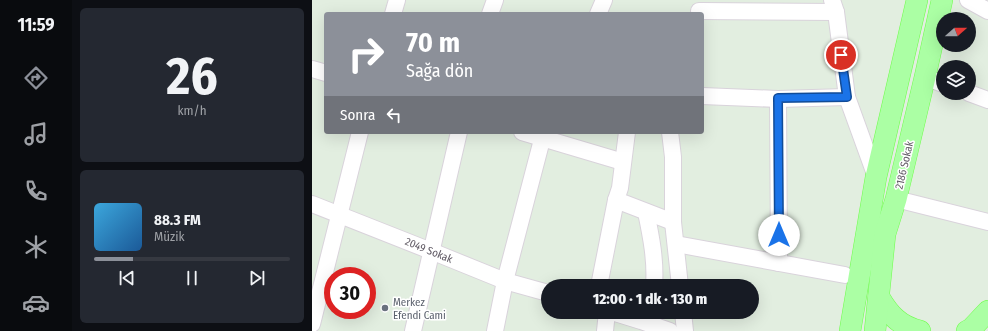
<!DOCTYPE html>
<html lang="tr">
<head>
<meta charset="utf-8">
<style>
  body { margin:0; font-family:"Fira Sans Condensed",sans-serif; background:#242831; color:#f1f3f6; height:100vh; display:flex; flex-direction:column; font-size:15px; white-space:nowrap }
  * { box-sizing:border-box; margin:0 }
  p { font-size:13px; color:#9ea1a6 }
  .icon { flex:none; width:22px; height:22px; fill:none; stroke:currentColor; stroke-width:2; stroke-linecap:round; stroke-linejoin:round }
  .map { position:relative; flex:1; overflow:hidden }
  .details { display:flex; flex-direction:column; gap:8px; padding:8px; background:#0d0f14; width:240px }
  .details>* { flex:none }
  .banner { position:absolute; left:12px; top:12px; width:380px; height:122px; border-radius:4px; box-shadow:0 4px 16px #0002; background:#8c9099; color:#fff; overflow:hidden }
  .needle { width:26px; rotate:69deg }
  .tools { position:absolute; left:624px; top:12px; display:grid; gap:8px }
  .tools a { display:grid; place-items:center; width:40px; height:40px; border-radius:50%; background:#171b24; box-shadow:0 4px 16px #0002; font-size:20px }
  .speed { position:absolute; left:12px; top:267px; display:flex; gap:8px; font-size:20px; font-weight:700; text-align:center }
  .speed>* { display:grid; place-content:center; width:52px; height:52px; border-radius:50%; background:#171b24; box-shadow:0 4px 16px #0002; line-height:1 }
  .speed .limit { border:6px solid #d22; background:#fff; color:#111 }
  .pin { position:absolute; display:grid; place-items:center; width:34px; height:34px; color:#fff; margin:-17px; border:2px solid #fff; border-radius:50%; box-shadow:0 1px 4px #0007 }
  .me { position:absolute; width:44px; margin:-22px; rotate:0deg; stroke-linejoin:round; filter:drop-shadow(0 0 3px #0008) }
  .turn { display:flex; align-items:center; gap:14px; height:84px; padding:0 16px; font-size:18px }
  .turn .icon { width:52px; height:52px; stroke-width:2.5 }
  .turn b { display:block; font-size:28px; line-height:34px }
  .then { display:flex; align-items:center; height:38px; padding:0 16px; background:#0003; gap:8px; font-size:15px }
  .details .card { flex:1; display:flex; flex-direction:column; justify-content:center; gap:6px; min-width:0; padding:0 14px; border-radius:6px; background:#242831 }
  .details .dial { align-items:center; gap:0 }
  .dial b { font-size:52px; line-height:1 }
  .song { display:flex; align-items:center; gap:12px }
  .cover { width:48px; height:48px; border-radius:6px; background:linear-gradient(135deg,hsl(200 70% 55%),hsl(210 70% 35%)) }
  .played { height:4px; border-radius:2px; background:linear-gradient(90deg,#8c9099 20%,#363941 20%) }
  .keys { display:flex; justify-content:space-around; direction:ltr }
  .trip { position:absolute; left:229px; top:279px; width:218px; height:40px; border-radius:20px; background:#171b24; box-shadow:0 4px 16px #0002; font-weight:800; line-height:40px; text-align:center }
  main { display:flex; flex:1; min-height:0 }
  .dock { display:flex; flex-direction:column; width:72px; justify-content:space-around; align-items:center; background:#090b0e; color:#9ea1a6 }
  .dock .icon { width:28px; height:28px }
  .dock .on { color:#8c9099 }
  .dock b { font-size:18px; color:#f1f3f6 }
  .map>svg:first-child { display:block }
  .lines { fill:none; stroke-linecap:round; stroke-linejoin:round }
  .minor-casing { stroke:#d9d3db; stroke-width:18 }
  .major-casing { stroke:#6efd4a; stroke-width:22 }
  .minor { stroke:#fff; stroke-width:16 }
  .major { stroke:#abffa4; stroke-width:21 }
  .route-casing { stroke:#114b97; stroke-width:10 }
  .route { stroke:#1a73e8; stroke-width:7 }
  .worship-dot { fill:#6b7280; stroke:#fff; stroke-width:1.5 }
  .labels { text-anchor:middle; stroke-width:3; stroke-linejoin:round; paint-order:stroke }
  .street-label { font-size:11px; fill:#5f5963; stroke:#fff }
  .worship-label { font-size:11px; fill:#5b616d; stroke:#fff; text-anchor:start }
</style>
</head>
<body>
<main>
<nav class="dock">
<b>11:59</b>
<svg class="icon on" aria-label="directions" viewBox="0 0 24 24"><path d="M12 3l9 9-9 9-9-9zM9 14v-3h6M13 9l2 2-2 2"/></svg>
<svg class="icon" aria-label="music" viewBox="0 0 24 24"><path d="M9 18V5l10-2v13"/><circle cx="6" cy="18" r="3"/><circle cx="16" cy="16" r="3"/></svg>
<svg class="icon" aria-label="phone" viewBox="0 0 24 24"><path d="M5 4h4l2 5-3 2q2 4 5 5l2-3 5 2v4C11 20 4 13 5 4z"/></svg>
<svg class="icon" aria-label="climate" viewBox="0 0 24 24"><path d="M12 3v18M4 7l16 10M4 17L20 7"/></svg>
<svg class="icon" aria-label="car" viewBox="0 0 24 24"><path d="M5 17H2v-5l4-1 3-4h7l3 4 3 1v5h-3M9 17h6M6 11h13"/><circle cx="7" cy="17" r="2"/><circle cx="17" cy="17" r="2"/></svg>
</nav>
<section class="details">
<div class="card dial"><b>26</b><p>km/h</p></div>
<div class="card">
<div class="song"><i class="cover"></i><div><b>88.3 FM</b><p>Müzik</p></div></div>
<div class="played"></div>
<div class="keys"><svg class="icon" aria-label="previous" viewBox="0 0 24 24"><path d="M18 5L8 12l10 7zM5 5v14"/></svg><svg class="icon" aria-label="pause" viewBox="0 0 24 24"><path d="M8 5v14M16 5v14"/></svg><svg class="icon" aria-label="next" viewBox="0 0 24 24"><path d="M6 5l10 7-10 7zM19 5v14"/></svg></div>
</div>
</section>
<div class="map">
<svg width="676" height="331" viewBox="0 0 676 331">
  <rect width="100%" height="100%" fill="#e2eee0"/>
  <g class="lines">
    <g class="minor-casing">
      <g id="minor">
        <polyline points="520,0 524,12 535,97 564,177"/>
        <polyline points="656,0 676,11"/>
        <polyline points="387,11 524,12"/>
        <polyline points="81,14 85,0"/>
        <polyline points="178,14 183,0"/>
        <polyline points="286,14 292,0"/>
        <polyline points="0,69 14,73"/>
        <polyline points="613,77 631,84"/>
        <polyline points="657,93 676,100"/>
        <polyline points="390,96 466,99 535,97"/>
        <polyline points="466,99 467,263"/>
        <polyline points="210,132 311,162"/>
        <polyline points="358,132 361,157 361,222 368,286"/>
        <polyline points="584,199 676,222"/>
        <polyline points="304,200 361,222"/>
        <polyline points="0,204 119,251 193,281 236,293"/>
        <path d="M 334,212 C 339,236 344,261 342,286"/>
        <polyline points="364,244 533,275"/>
        <polyline points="287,286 304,200 308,188 315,132"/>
        <polyline points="300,312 329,321 358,331"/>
        <polyline points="371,312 373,331"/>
        <polyline points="0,324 48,132"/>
        <polyline points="101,331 147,132"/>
        <polyline points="183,331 193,281 232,132"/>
        <polyline points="293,331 295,312"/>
      </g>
    </g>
    <g class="major-casing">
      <g id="major">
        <path d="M 567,297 C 577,314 587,326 608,331"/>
        <polyline points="538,331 564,177 605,0"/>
        <polyline points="563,331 573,234 584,199 613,77 630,0"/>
        <polyline points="655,331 659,329 676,311"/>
      </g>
    </g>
    <use href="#minor" class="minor"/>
    <use href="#major" class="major"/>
  </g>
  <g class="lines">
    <g class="route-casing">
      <polyline id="route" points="467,235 466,98 535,97 529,55"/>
    </g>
    <use href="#route" class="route"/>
  </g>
  <circle class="worship-dot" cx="73" cy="308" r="4"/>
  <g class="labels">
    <g class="street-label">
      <text transform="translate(592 165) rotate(-77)" y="4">2186 Sokak</text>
      <text transform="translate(117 250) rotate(22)" y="4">2049 Sokak</text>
    </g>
    <g class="worship-label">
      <text x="81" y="306">Merkez<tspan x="81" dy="13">Efendi Cami</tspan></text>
    </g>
  </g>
</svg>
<div class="tools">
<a><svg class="needle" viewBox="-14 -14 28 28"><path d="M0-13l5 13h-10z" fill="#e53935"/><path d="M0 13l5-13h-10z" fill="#9ea1a6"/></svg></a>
<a><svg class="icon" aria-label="layers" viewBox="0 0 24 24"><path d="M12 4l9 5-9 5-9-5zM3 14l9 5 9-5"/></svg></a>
</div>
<div class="speed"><div class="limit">30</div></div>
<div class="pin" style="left:529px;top:55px;background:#d93025"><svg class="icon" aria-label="arrive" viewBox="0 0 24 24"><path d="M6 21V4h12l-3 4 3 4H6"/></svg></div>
<svg class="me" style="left:467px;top:235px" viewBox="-20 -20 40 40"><circle r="19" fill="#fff"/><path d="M0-13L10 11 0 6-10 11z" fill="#1a73e8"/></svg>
<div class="trip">12:00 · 1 dk · 130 m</div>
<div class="banner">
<div class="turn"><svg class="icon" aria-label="right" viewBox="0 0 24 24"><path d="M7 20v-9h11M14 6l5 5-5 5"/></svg><div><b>70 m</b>Sağa dön</div></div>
<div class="then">Sonra<svg class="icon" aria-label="left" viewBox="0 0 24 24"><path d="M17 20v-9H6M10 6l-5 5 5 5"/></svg></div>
</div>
</div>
</main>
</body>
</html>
